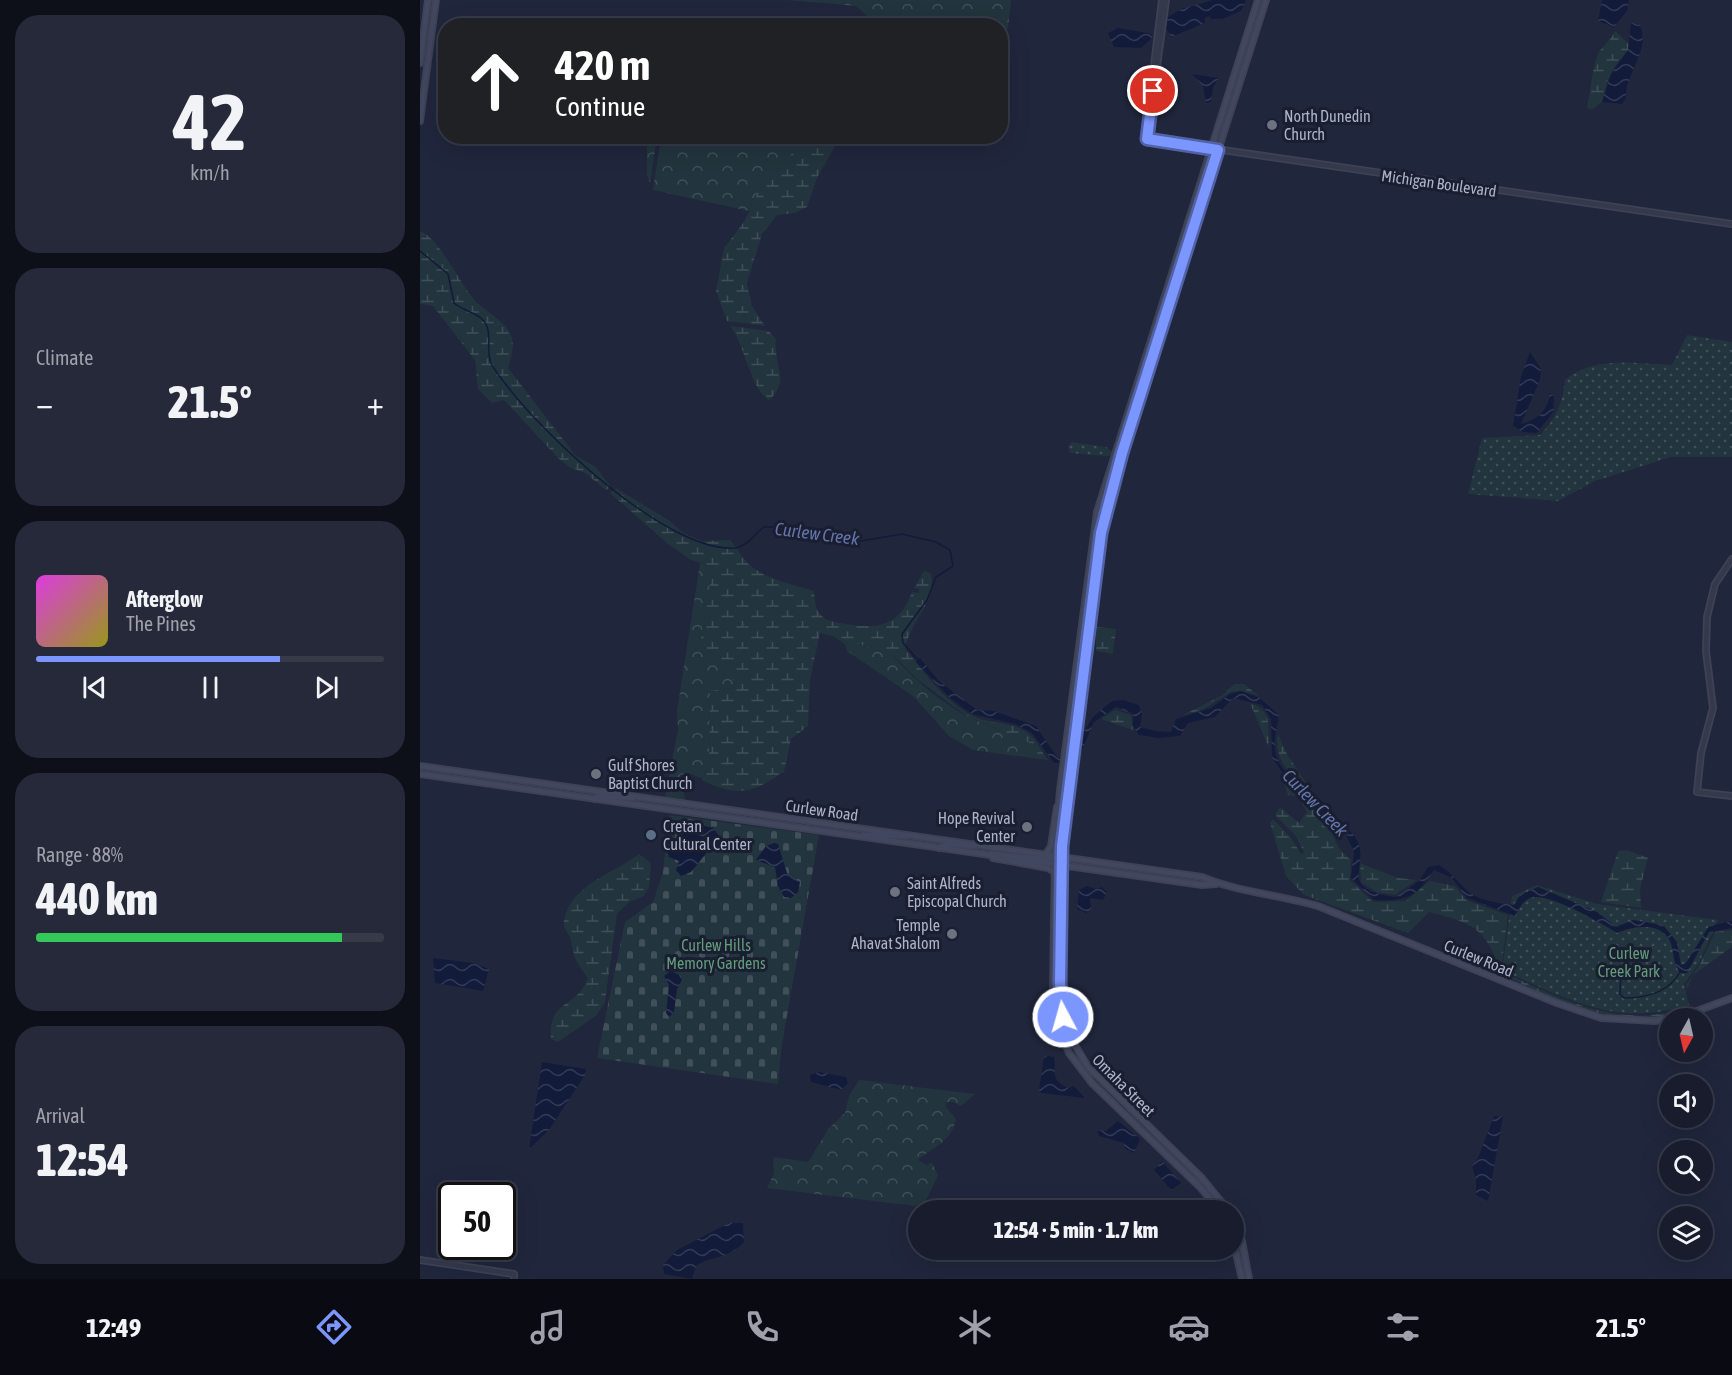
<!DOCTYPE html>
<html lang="en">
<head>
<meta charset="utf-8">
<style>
  body { margin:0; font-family:"Asap Condensed",sans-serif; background:#252939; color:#f1f3f6; height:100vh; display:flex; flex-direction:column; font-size:22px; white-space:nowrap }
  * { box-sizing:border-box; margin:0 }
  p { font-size:20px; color:#9fa1aa }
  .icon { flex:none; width:33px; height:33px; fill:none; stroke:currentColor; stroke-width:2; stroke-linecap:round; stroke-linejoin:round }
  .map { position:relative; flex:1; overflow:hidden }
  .sheet { display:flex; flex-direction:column; gap:15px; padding:15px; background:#0d0f19; width:420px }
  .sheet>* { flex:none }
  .guide { position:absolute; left:18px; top:18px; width:570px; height:126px; border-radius:24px; box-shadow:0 6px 24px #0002,0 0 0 2px #363a49; background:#202124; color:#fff; overflow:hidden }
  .needle { width:39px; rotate:188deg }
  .tools { position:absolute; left:1239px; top:1008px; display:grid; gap:12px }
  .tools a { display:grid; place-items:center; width:54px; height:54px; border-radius:50%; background:#181c2d; box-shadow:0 6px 24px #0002,0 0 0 2px #363a49; font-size:30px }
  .speed { position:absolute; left:18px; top:1182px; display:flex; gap:12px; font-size:30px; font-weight:700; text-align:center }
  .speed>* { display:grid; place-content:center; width:78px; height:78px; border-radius:50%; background:#181c2d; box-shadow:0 6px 24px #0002,0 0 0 2px #363a49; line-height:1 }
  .speed .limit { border:3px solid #111; border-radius:9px; background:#fff; color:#111 }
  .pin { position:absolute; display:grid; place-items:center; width:51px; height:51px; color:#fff; margin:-26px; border:3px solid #fff; border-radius:50%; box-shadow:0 2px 6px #0007 }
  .me { position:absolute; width:66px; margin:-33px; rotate:354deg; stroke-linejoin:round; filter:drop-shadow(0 0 4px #0008) }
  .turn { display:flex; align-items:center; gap:21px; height:126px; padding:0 18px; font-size:27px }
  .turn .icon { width:78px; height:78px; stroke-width:2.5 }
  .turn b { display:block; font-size:42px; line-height:51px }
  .big { font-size:45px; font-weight:800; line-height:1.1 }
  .sheet .widget { flex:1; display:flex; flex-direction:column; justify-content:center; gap:9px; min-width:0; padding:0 21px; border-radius:24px; background:#252939 }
  .sheet .dial { align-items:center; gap:0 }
  .dial b { font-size:78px; line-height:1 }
  .song { display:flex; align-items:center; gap:18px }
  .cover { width:72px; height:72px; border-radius:9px; background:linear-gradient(135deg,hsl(300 70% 55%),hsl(60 70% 35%)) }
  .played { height:6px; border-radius:3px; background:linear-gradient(90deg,#7c96ff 70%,#363a49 70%) }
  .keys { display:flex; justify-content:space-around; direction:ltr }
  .heat { display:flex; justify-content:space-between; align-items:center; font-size:33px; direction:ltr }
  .charge { height:9px; border-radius:4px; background:linear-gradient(90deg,#34c759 88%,#363a49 0) }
  .trip { position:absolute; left:488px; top:1200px; width:336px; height:60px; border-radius:30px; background:#181c2d; box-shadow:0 6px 24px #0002,0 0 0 2px #363a49; font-weight:800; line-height:60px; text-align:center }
  .tabs { display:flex; height:96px; justify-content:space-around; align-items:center; background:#0a0b12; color:#9fa1aa }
  .tabs .icon { width:42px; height:42px }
  .tabs .selected { color:#7c96ff }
  .tabs b { font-size:27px; color:#f1f3f6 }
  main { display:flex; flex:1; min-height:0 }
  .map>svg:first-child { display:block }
  .grass { fill:url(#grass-dots) }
  .forest { fill:url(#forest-crowns) }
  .wetland { fill:url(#wetland-marsh) }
  .cemetery { fill:url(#cemetery-stones) }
  .water { fill:url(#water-waves) }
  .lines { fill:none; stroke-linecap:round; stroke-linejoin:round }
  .stream { stroke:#131b3a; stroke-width:1.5 }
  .tertiary-casing { stroke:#3d4255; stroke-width:8 }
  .secondary-casing { stroke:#3d4255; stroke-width:8 }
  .tertiary { stroke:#34394c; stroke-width:4.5 }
  .secondary { stroke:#41475f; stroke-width:4.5 }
  .route-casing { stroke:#5162a6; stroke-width:15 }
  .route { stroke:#7c96ff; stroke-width:10 }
  .worship-dot { fill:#6b7280; stroke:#191e30; stroke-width:2 }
  .service-dot { fill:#5c6f8a; stroke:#191e30; stroke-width:2 }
  .labels { text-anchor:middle; stroke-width:6; stroke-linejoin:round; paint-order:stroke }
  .poi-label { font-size:16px; fill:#aeb3c8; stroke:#191e30; text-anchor:start }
  .street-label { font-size:16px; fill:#aeb3c8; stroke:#191e30 }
  .park-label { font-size:16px; fill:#639b7b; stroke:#191e30 }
  .water-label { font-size:18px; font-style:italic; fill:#6475aa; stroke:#191e30 }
</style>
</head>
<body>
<main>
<section class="sheet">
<div class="widget dial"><b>42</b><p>km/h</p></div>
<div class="widget"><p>Climate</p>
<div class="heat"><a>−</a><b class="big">21.5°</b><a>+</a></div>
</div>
<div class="widget">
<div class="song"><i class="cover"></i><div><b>Afterglow</b><p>The Pines</p></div></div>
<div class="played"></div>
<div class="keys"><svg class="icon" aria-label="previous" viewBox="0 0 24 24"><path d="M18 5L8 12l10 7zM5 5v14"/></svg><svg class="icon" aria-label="pause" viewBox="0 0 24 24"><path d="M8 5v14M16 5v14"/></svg><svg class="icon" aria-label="next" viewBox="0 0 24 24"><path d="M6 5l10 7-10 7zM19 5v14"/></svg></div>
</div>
<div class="widget"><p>Range · 88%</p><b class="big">440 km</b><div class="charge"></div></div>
<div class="widget"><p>Arrival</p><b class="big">12:54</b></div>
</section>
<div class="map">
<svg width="1312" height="1279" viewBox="0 0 1312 1279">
  <defs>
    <pattern id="grass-dots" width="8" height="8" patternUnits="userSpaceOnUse" patternTransform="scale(1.5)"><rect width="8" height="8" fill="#22343d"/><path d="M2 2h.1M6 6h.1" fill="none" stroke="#404f58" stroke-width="1.8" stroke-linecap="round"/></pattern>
    <pattern id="forest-crowns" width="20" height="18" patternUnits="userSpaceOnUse" patternTransform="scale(1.5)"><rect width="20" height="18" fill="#22343d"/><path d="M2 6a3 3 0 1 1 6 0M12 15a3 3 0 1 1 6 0" fill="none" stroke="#404f58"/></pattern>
    <pattern id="wetland-marsh" width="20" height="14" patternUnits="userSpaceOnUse" patternTransform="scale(1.5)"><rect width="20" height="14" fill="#22343d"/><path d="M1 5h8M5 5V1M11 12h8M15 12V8" fill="none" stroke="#404f58"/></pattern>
    <pattern id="cemetery-stones" width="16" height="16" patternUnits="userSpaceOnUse" patternTransform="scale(1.5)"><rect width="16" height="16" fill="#22343d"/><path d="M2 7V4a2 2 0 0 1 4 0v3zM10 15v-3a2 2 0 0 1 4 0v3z" fill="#404f58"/></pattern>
    <pattern id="water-waves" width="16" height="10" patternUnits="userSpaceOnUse" patternTransform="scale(1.5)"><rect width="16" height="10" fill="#131b3a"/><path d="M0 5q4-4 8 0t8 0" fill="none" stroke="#333a55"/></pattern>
  </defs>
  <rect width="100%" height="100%" fill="#20263c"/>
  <g class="grass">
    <path d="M 1267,335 L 1312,342 L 1312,457 L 1251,457 L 1175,481 L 1138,501 L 1048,494 L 1062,438 L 1120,435 C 1137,417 1142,404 1145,380 C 1175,355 1216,364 1252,365 Z"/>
    <polygon points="652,442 686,447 693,452 691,456 685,456 650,453 648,446"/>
    <path d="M 1117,885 L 1177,904 L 1298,920 L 1279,963 L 1264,984 L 1269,1005 C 1197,1028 1147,999 1082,970 L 1092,896 Z"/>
  </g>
  <g class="forest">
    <polygon points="368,0 591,0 588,29 581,28 580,26 457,25 436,6"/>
    <polygon points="227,137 237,137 230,183 227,175"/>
    <polygon points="241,137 293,137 359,144 382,142 339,190 329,211 233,190"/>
    <polygon points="280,563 293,567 280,644 313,668 313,688 290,691 289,766 283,779 269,773 260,775 265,800 245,797 258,730 257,711"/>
    <path d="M 436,642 L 453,650 L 471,653 C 492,678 521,703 551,718 C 571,728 595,734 615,745 L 619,759 L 553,750 L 529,736 L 493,696 L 427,651 L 425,644 Z"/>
    <path d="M 439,1080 L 555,1094 L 541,1106 L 533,1102 L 527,1102 L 525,1106 L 536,1119 C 531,1143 514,1146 498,1160 L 507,1165 L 512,1163 L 518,1175 L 503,1207 L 347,1188 L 354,1173 L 353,1157 L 388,1162 L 409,1128 L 425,1113 L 429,1096 Z"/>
  </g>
  <g class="wetland">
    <path d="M 1195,31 L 1209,44 L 1208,50 L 1195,66 L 1187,82 L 1183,101 L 1173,109 L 1167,108 C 1171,90 1171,72 1178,54 C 1181,47 1191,41 1195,31 Z"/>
    <polygon points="403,137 420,137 397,178 387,207 375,213 357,215 342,234 327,283 332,306 345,326 307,321 296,291 304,248 324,222 339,190 382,142 394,143"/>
    <path d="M 0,231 C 19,238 38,280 52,297 C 61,309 77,316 87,328 C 97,341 92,354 88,368 L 156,456 L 176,467 L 191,487 L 186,490 L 165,473 L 149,467 L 138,458 L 84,400 L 72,403 L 58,389 L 55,360 L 13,306 L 0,304 Z"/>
    <path d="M 310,326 L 349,331 L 356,339 C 353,365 371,381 349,400 C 330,389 325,344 310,326 Z"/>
    <path d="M 196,488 L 250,521 L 263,533 L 282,541 L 310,540 C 316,546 319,553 324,559 C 339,578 372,584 394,591 C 395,600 395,611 403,617 C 409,622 418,622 425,624 C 458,629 479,627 492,592 L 499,593 L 499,589 L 494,588 L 504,571 L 511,573 C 517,602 490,621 485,649 C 506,673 521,699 553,716 C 570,725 592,720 609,734 C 617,740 621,752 628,760 L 619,759 L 615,745 L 547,716 L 498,680 L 471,653 L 453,650 L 436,642 L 425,644 L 413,636 L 400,633 L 390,680 L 388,726 L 371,739 L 364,772 C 332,793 317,798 282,780 L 289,766 L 290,691 L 313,688 L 313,668 L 280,644 L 293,567 L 271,560 L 248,544 L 190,493 Z"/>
    <polygon points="676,627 696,629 693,654 676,651"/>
    <path d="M 814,684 L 824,684 L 839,696 C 813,687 814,690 792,704 C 784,710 771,713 761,716 L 803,695 Z"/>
    <path d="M 830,703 C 854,711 847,727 849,748 Z"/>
    <polygon points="695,710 711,715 713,730 681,719"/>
    <path d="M 858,734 L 867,754 L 894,795 C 873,784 853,758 858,734 Z"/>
    <path d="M 862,777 C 875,792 892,801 904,816 C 914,830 914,850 931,859 L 930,880 L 953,902 L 986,901 L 1009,881 L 1035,886 L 1046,900 L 1088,915 L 1081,971 C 1139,998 1196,1029 1262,1009 L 1261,1013 C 1192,1030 1141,1003 1081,974 C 1067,928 1053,923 1009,912 L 988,933 L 884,895 L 866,876 L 850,823 L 853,819 L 871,838 L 881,854 L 884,852 L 875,835 L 855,815 L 860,807 L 879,823 L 887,812 L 879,797 L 868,795 Z"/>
    <polygon points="1207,850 1228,858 1220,889 1221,908 1181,902 1198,851"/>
    <path d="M 219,854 L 231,863 L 229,887 L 224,896 L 209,902 L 197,914 L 185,1002 L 177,1015 L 138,1042 L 131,1039 C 127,999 157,1009 168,978 C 157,964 154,958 151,941 C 150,933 142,930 144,920 C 151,885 194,873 219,854 Z"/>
    <polygon points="940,863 978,878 997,880 975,895 956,892 941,882"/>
    <polygon points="1312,930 1312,947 1273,975 1267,989 1266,985 1280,964 1295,932"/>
  </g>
  <polygon class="cemetery" points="249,815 399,835 362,1044 358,1084 177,1058 205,922 233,902 243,872"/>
  <g class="water">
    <polygon points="793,0 826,0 821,11 802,19 791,19 789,16 785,18 785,23 751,37 746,28 748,17 761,9"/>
    <polygon points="1182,0 1209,0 1207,11 1194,27 1178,21"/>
    <path d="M 1211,23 L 1219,24 C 1233,47 1204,75 1206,98 L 1202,104 L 1182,102 L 1191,74 L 1208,50 Z"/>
    <polygon points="698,28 728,33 732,35 732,38 721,48 694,47 688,33"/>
    <polygon points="772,74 799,78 793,87 791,102 786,103 783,86"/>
    <path d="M 1110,352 L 1121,369 L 1120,380 L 1101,424 C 1118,420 1128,410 1130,393 L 1134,396 L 1133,412 L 1117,433 L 1103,432 L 1093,426 L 1101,377 Z"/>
    <path d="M 500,658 L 519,681 L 557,710 L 574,711 L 616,726 L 637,757 L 647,758 L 659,754 L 662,734 L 673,717 L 692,701 L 703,700 L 719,705 L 722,714 L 720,727 L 736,731 L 751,732 L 756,719 L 791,708 L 810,694 L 820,691 L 840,698 L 859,715 C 857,730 851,745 858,760 C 863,772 878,787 888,794 C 893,798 899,799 904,803 C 908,808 910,814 915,818 C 921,825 929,828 935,837 C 954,865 912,888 976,897 L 999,881 L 1008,867 L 1019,865 C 1031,872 1037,882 1048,891 C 1059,901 1079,903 1094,905 L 1100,895 L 1118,887 L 1177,912 L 1196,927 L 1213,920 L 1243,925 L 1257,942 L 1261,965 L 1266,963 L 1289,926 L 1312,921 L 1312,928 L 1289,932 L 1267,973 L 1260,973 C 1254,964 1254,957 1252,947 C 1246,921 1215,925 1197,933 C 1181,923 1126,891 1110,898 C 1102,902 1099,909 1095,916 L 1047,898 L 1032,878 L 1014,870 C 997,897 986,902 954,900 L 931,878 L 934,852 L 926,835 L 896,803 L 869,782 L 852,758 L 851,719 L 842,705 L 813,698 L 795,717 L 768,723 L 760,736 L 739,738 L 719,735 L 713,726 L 713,714 L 696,707 L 674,722 L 657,762 L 634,763 L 612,733 L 595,724 L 552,714 L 531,699 L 496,662 Z"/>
    <polygon points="271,823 294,828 300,838 306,841 299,851 289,850 271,872 261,876 256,870 259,861 249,857 247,849"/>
    <polygon points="354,843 358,844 367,873 380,882 378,892 371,898 364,897 358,886 355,867 336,860 346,846"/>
    <polygon points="667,886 676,889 682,887 687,892 683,900 670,898 671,909 666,913 657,909 659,890"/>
    <polygon points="13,958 53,963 69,969 63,991 15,983"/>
    <polygon points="251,971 259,975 262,980 257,989 254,1012 249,1017 246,1013 249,985 244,976"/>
    <path d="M 627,1056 L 634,1057 C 637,1072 629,1079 648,1088 L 654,1086 L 665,1098 L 621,1093 L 619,1090 L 624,1057 Z"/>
    <polygon points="122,1062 166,1069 165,1075 129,1130 109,1149"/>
    <polygon points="399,1072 426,1077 428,1083 421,1090 391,1082 390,1075"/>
    <polygon points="1074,1116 1083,1117 1068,1201 1056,1195 1056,1180 1052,1166 1058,1158"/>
    <polygon points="698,1121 720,1139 714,1153 705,1149 704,1143 679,1136 677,1130 686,1131"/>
    <polygon points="742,1161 761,1183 751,1190 734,1170"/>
    <path d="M 309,1223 L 323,1223 L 324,1242 C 307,1261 293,1254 276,1266 L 272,1279 L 244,1274 L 243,1265 L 257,1250 Z"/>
  </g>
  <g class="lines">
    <g class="stream">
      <path d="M 0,251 L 28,274 L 34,303 C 42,310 54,312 62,319 C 74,330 65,349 71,363 C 74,369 79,376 84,382 C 122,434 248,553 315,548 C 328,546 334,534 344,527 L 367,527 L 435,542 L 482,534 L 516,542 L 530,550 L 533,566 L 516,577 L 507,600 L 482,634 L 483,643 L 499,661"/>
      <path d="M 1223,948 L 1213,951 L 1201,972 L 1200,994 L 1204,998 C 1226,998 1249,992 1260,972"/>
    </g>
    <g class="tertiary-casing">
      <g id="tertiary">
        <polyline points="746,0 727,139 1312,224"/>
        <polyline points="734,66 742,0"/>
        <polyline points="1312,559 1295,584 1287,617 1286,651 1293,708 1281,753 1277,792 1312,796"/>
        <polyline points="0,1260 94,1274 94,1279"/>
      </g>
    </g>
    <g class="secondary-casing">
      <g id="secondary">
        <polyline points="0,63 8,0"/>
        <polyline points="0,121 16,0"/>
        <path d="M 0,766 L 782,877 C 818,892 860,895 898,906 L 1137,1003 L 1181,1018 L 1235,1021 L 1266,1015 L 1312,998"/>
        <polyline points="0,774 782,885 796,884"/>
        <polyline points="175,799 178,796 213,798"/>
        <polyline points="444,835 486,836"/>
        <path d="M 519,848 C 531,839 547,850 560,844"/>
        <polyline points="571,854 625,859 637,857"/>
        <polyline points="628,855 626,854 631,846 637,807"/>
        <polyline points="573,858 628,868 634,872"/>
        <polyline points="638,864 639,934"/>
        <polyline points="799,1210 780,1187 672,1083 649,1053 636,1017 633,991 635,856 640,790 677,512 838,0"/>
        <polyline points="808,1210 781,1177 668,1067 649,1035 642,1008 642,846 648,790 681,533 702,452 846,0"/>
        <polyline points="813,1219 822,1241 829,1279"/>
        <polyline points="813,1240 822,1279"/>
      </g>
    </g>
    <use href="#tertiary" class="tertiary"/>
    <use href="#secondary" class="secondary"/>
  </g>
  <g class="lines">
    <g class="route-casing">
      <polyline id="route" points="643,1017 640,983 642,846 681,533 702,453 798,150 727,139 733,91"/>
    </g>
    <use href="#route" class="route"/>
  </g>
  <g class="worship-dot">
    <circle cx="852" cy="125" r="6"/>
    <circle cx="176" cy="774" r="6"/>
    <circle cx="607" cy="827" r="6"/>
    <circle cx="475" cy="892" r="6"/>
    <circle cx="532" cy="934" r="6"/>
  </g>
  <circle class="service-dot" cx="231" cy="835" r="6"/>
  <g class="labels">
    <g class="poi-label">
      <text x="864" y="122">North Dunedin<tspan x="864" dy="18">Church</tspan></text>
      <text x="188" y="771">Gulf Shores<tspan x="188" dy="18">Baptist Church</tspan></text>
      <text x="595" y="824" text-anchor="end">Hope Revival<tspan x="595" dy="18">Center</tspan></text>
      <text x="243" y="832">Cretan<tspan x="243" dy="18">Cultural Center</tspan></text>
      <text x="487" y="889">Saint Alfreds<tspan x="487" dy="18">Episcopal Church</tspan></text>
      <text x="520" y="931" text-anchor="end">Temple<tspan x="520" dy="18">Ahavat Shalom</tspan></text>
    </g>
    <g class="street-label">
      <text transform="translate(1019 183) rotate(8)" y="6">Michigan Boulevard</text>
      <text transform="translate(402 810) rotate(8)" y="6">Curlew Road</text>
      <text transform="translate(1059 958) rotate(22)" y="6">Curlew Road</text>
      <text transform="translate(704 1085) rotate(45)" y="6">Omaha Street</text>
    </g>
    <g class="park-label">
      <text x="296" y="951">Curlew Hills<tspan x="296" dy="18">Memory Gardens</tspan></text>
      <text x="1209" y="959">Curlew<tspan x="1209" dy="18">Creek Park</tspan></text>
    </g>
    <g class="water-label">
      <text transform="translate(397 534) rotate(7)" y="6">Curlew Creek</text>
      <text transform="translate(895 803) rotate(46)" y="6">Curlew Creek</text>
    </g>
  </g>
</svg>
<div class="tools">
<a><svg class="needle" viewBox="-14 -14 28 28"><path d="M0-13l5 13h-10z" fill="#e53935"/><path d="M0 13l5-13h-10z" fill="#9fa1aa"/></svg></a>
<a><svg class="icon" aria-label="sound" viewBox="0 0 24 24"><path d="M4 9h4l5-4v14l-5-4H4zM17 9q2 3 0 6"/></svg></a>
<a><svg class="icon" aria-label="search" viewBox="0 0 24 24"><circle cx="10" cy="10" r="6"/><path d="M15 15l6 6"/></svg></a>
<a><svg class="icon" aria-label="layers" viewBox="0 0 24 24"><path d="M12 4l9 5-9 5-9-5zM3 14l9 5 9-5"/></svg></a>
</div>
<div class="speed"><div class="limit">50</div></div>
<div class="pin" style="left:733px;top:91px;background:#d93025"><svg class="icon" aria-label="arrive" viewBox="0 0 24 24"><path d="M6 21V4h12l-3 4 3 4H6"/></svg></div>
<svg class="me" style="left:643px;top:1017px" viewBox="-20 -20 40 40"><circle r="17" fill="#7c96ff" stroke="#fff" stroke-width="3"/><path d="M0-11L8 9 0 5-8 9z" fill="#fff"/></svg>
<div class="trip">12:54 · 5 min · 1.7 km</div>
<div class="guide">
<div class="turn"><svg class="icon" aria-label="ahead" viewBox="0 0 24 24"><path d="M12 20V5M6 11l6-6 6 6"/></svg><div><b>420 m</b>Continue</div></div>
</div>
</div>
</main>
<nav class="tabs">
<b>12:49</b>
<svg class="icon selected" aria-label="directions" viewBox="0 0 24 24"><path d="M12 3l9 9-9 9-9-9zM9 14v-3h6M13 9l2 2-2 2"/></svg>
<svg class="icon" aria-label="music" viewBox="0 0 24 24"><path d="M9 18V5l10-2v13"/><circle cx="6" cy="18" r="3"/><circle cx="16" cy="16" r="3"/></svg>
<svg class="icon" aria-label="phone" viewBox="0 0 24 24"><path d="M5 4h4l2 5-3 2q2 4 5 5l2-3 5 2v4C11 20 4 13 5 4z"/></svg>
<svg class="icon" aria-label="climate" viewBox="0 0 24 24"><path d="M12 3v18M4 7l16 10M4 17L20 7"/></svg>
<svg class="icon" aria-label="car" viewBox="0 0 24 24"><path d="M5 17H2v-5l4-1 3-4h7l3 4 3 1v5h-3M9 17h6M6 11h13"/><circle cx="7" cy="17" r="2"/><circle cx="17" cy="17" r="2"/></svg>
<svg class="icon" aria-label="filters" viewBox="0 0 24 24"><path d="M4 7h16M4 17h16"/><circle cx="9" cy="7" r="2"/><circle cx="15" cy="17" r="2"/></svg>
<b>21.5°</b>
</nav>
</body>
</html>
